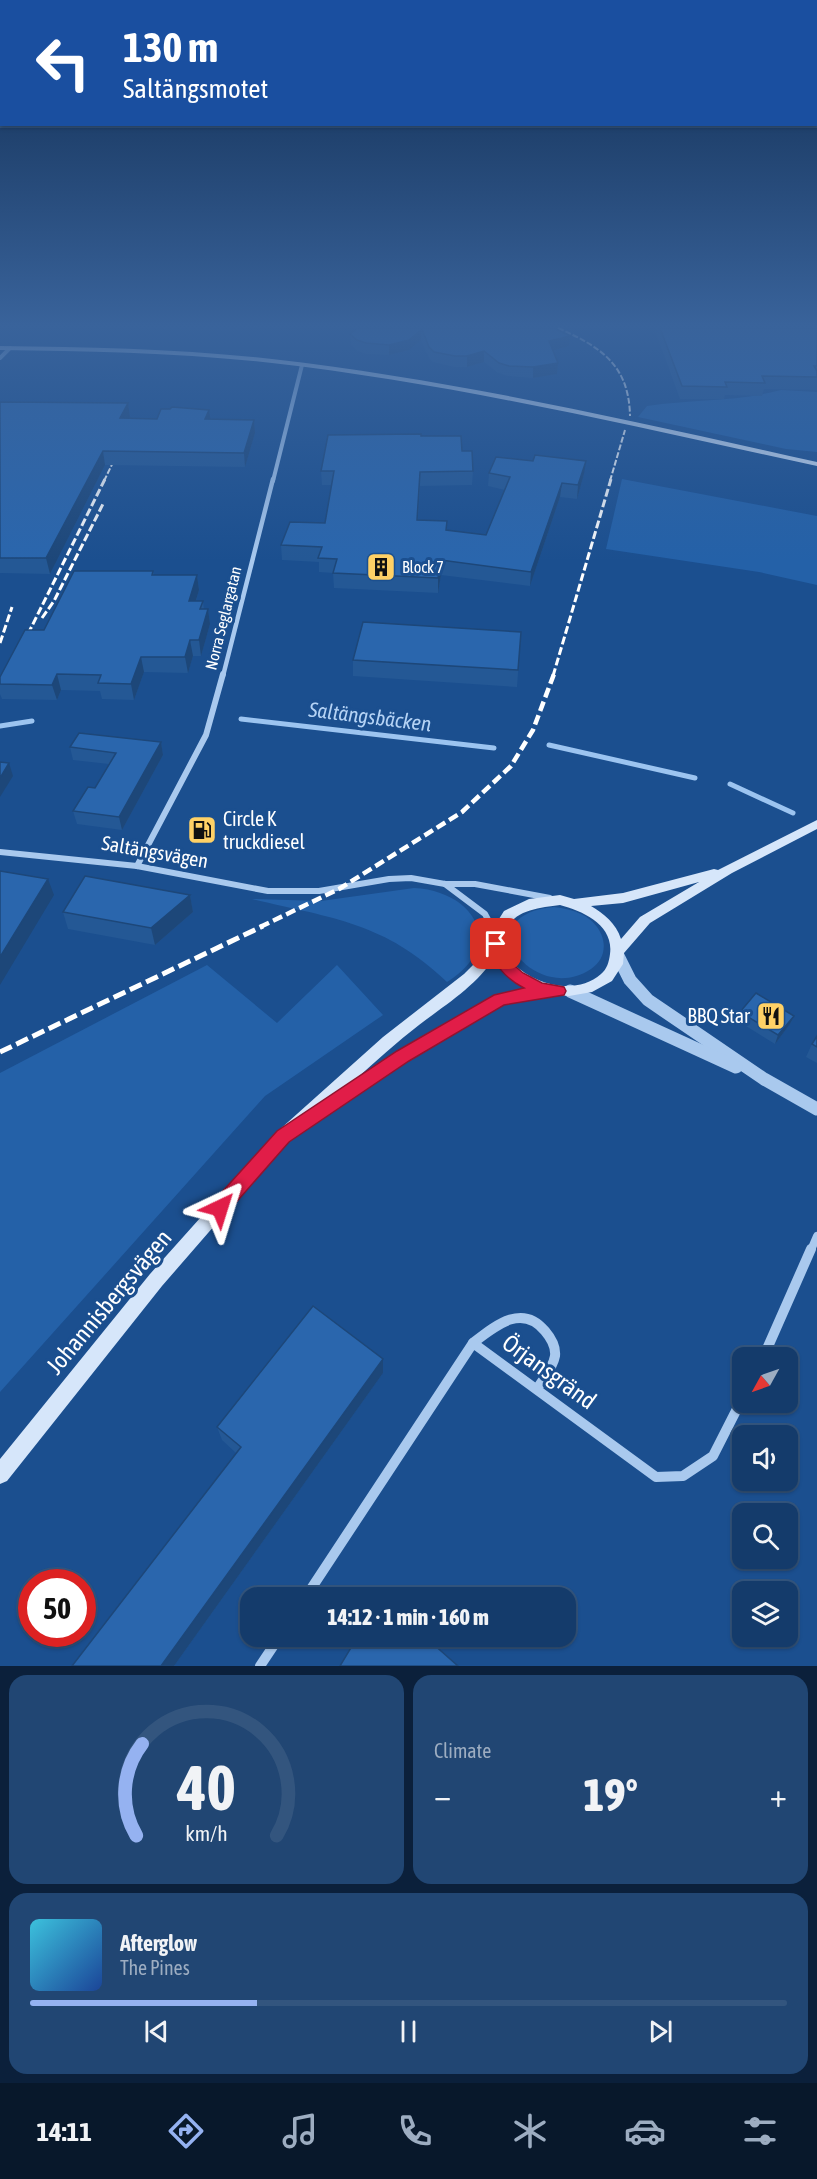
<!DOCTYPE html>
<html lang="en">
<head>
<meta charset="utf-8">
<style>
  body { margin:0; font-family:"Asap Condensed",sans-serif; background:#214673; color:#f1f3f6; height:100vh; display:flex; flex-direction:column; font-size:22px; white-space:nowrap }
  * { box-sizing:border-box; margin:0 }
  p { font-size:20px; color:#9dadc1 }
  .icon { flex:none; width:33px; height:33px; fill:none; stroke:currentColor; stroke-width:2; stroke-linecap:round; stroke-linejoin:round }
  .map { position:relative; height:1666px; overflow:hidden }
  .sheet { display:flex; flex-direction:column; gap:9px; padding:9px; background:#0b203b; flex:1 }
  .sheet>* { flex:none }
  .hud { position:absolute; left:0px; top:0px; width:818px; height:126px; box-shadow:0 2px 4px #0004,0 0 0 2px #33557e; background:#1a4fa0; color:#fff; overflow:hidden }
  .needle { width:39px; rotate:230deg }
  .buttons { position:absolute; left:732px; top:1347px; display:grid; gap:12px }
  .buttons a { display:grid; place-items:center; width:66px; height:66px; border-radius:12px; background:#143b6b; box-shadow:0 2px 4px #0004,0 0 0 2px #33557e; font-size:30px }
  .speed { position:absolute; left:18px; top:1569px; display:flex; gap:12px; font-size:30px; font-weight:700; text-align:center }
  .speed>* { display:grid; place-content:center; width:78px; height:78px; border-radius:50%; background:#143b6b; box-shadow:0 2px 4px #0004,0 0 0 2px #33557e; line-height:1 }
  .speed .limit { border:9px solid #d22; background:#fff; color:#111 }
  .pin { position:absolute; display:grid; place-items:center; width:51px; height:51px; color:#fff; margin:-26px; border-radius:12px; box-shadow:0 3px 9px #0006 }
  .me { position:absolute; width:66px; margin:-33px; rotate:41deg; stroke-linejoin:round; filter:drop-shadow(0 0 4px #0008) }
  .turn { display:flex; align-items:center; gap:21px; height:126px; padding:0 24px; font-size:27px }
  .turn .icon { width:78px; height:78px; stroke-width:2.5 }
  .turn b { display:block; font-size:42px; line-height:51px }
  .big { font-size:45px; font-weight:800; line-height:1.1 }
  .sheet .tile { flex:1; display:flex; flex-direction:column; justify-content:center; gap:9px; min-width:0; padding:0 21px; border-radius:18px; background:#214673 }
  .sheet .dial { align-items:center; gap:0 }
  .dial svg { height:156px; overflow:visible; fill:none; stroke:#33557e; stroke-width:7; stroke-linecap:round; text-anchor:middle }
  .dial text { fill:#f1f3f6; stroke:none }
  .song { display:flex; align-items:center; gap:18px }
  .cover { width:72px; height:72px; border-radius:9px; background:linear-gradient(135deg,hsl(190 70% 55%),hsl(220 70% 35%)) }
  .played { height:6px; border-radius:3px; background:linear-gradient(90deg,#95b2f1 30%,#33557e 30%) }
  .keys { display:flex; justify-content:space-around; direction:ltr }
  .heat { display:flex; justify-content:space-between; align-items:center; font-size:33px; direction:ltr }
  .sheet .tiles { flex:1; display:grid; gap:9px; grid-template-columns:1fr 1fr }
  .tile:last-child { grid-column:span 2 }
  .trip { position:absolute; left:240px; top:1587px; width:336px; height:60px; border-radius:18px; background:#143b6b; box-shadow:0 2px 4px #0004,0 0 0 2px #33557e; font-weight:800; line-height:60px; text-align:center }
  .dock { display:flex; height:96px; justify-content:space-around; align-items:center; background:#08182b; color:#9dadc1 }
  .dock .icon { width:42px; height:42px }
  .dock .on { color:#95b2f1 }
  .dock b { font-size:27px; color:#f1f3f6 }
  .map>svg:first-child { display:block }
  .green { fill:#2461a8 }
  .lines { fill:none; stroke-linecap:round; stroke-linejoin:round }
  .stream { stroke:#9cc4f0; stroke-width:5 }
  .minor-far4 { stroke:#a9c9ee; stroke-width:4 }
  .minor-far3 { stroke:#a9c9ee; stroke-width:4.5 }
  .minor-far2 { stroke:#a9c9ee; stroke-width:6 }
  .minor-far1 { stroke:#a9c9ee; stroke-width:8 }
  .minor { stroke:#a9c9ee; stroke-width:10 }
  .tertiary { stroke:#a9c9ee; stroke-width:13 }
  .secondary { fill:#d6e6fa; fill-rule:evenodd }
  .rail-far3 { stroke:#fff; stroke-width:2; stroke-dasharray:6 2; stroke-linecap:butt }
  .rail-far2 { stroke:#fff; stroke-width:3; stroke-dasharray:8 3; stroke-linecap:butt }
  .rail-far1 { stroke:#fff; stroke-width:4.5; stroke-dasharray:10 4.5; stroke-linecap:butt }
  .rail { stroke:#fff; stroke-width:5; stroke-dasharray:13 5; stroke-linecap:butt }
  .wall { fill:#245895 }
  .shaded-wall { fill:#1d4779 }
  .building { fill:#2a66ad; stroke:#1d4779; stroke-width:1.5 }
  .route { fill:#e11d48; stroke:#92132f; stroke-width:1.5 }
  .labels { text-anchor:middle; stroke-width:6; stroke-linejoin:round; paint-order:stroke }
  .far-poi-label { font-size:16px; fill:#fff; stroke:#1b4f8f; text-anchor:start }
  .far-street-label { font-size:16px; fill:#fff; stroke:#1b4f8f }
  .poi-label { font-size:20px; fill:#fff; stroke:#1b4f8f; text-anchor:start }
  .street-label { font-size:20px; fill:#fff; stroke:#1b4f8f }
  .water-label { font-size:21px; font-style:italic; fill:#b5d3f5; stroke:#1b4f8f }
  .near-street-label { font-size:24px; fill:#fff; stroke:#1b4f8f }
</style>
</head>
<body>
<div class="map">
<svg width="817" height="1666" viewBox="0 0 817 1666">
  <rect width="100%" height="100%" fill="#1b4f8f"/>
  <g class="green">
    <path d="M 781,390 L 817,392 L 817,452 L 786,449 L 638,417 L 647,406 C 692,399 737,402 781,390 Z"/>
    <polygon points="622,479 817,516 817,585 759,572 606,549"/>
    <path d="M 414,888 C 474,891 507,945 447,982 C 385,922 331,918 252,899 L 321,901 Z"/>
    <path d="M 554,907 C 564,908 572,910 581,914 C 603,924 614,953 591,969 C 534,1007 464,915 554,907 Z"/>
    <polygon points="207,965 277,1023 337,965 383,1015 265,1096 0,1392 0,1073"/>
  </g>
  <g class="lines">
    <g class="stream">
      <polyline points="241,719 494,748"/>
      <polyline points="0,726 32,721"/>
      <polyline points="549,745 695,778"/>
      <polyline points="730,784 793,813"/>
    </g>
    <g class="minor-far4">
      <polyline points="0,358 10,348"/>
      <polyline points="273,481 302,365"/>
    </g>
    <polyline class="minor-far3" points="223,676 273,479"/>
    <g class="minor-far2">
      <polyline points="0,852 137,866 268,891 319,891 389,879 411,878 445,884 475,884 550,898"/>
      <polyline points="137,866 206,735 223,674"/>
      <polyline points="445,884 485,914 492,927"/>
    </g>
    <g class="minor-far1">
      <polyline points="491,926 496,935"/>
      <polyline points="811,1250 817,1236"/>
    </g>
    <g class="minor">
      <path d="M 473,1343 C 495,1326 522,1303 545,1331 C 551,1338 556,1347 555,1356 C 553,1368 543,1379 537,1389"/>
      <polyline points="763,1358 811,1249"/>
      <polyline points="305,1598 473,1343 656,1477 683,1476 713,1456 742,1399"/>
      <polyline points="260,1666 280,1636"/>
    </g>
    <g class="tertiary">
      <polyline points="618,956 630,980 648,1000 764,1079 817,1109"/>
      <polyline points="570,991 736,1067"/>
    </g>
    <g class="secondary">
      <path d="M 0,346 C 91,347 182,349 272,359 C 456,380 637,422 817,462 L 817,466 C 637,427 456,384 272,363 C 182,353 91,351 0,350 Z"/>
      <path d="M 817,820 L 817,829 L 732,873 L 650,923 L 624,953 L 623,964 L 612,981 L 592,992 L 569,996 L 550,994 L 544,997 L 502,1005 L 408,1060 L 324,1117 L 319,1119 L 315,1117 L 288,1141 L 162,1286 L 7,1481 L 0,1484 L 0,1459 L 150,1274 L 278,1131 L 383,1037 L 464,974 L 479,959 L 491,940 L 492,930 L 504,911 L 529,899 L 560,895 L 574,899 L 623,893 L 714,869 L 718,870 ZM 699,882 L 640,917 L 621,939 C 616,923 604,914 591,906 L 623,903 ZM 560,905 C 583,911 614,925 610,954 C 609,962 607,969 601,974 C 576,996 535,985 514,964 C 507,958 504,948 505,939 C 506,911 537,908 560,905 ZM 495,956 C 502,973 514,982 530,989 L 494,996 L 398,1052 L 355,1080 C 376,1061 397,1042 419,1025 C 445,1005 478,985 495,956 Z"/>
    </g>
    <g class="rail-far3">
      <path d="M 558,328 C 601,347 629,365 630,416"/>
      <polyline points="104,481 119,450"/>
      <polyline points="610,481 625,430"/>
    </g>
    <g class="rail-far2">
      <polyline points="42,618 54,601 104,502"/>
      <polyline points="0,643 12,607"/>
      <polyline points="23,644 105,479"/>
      <polyline points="553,676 611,479"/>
    </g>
    <polyline class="rail-far1" points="260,927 339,889 462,812 511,766 533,730 554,674"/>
    <polyline class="rail" points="0,1052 263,926"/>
  </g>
  <g class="wall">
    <polygon points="115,328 243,328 241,331"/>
    <polygon points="358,328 554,328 569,346 553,351 558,363 557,374 533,378 508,376 498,373 484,362 467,367 454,367 433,362 429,358 421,340 409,350 389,355 366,354 358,351 351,345 350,334"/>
    <polygon points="654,328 817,328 817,390 764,389 762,396 725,395 724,399 680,399"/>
    <polygon points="0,402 128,403 130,417 129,418 254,420 255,433 245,467 105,465 50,574 0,573"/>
    <polygon points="421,436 462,451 473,471 472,485 420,486 418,520 447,521 447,530 486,535 505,490 488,486 489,473 584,474 577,499 560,497 530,586 441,575 438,593 334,588 333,573 319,572 319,562 282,560 281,545 325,523 332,485 322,485 321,471"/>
    <polygon points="153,571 154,575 197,575 199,590 196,601 203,601 204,609 208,609 210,624 201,656 193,656 188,673 144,672 134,700 102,699 100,691 61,690 57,700 2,699 0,694 0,677 44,630"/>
    <polygon points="521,632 517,687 353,676 353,660"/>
    <polygon points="161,742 163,755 122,830 77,824 73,811 95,788 109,764 73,760 70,747"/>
    <polygon points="190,895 193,912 155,945 68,929 63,912"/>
    <polygon points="740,1012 794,1016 790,1024 775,1044 738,1021"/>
    <polygon points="817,1036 817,1063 806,1057 812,1044"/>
    <polygon points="383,1359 383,1373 174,1666 72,1666 236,1453 222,1440 217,1427"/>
  </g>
  <g class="shaded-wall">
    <polygon points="422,329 421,340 409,350 389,355 389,345"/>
    <polygon points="570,336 569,346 548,352 549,341"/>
    <polygon points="484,351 484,362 467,367 467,356"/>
    <polygon points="558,363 557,374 533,378 533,367"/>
    <polygon points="128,403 130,417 122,432 120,418"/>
    <polygon points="209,410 211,423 205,419"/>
    <polygon points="254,420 255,433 245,467 244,453"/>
    <polygon points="103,451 105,465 50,574 46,558"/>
    <polygon points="586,461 584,474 577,499 578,485"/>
    <polygon points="562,483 560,497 530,586 531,572"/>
    <polygon points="441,560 441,575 438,593 438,578"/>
    <polygon points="197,575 199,590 191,617 189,601"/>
    <polygon points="208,609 210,624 201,656 199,640"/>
    <polygon points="190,640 193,656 188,673 185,657"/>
    <polygon points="141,657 144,672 134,700 131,684"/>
    <polygon points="57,674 61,690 57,700 52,685"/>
    <polygon points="161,742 163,755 122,830 119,817"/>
    <polygon points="9,763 13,776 0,797 0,778"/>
    <polygon points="48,879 54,895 0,985 0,957"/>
    <polygon points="190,895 193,912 155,945 151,928"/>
    <polygon points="794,1016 790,1024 775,1044 778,1035"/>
    <polygon points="383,1359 383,1373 174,1666 161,1666"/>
  </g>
  <g class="building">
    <polygon points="358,328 554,328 570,336 549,341 558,363 533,367 509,366 499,363 484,351 467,356 455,356 434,352 429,347 422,329 409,340 389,345 366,343 357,340 350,334"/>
    <polygon points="660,328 817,328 817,366 814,366 817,371 817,377 762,376 765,383 725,382 727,387 682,386"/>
    <polygon points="0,402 128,403 120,418 157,419 161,409 170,409 172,407 209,410 205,419 254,420 244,453 103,451 46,558 0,558"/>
    <polygon points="421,434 421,436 461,436 462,451 472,451 473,471 420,472 417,520 447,521 446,530 486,535 510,477 489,473 496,457 533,461 535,455 586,461 578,485 562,483 531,572 441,560 438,578 333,573 337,559 318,558 322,547 281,545 290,522 325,523 334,471 321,471 328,435"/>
    <polygon points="74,571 153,571 152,575 197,575 189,601 203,601 200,609 208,609 199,640 190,640 185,657 141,657 131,684 98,683 101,675 57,674 52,685 0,684 0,677 25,630 44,630"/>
    <polygon points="363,622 521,632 518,670 353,660"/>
    <polygon points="79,733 161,742 119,817 73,811 88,787 95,788 116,753 70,747"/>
    <polygon points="0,762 9,763 0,778"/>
    <polygon points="0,871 48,879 0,957"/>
    <polygon points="85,876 190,895 151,928 63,912"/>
    <polygon points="756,993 794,1016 778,1035 740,1012"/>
    <polygon points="817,1036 817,1047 812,1044"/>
    <polygon points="313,1306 383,1359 161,1666 72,1666 241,1447 217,1427"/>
    <polygon points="358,1636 424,1636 458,1666 340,1666"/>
  </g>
  <linearGradient id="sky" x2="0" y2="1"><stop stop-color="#0f2b4f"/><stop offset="0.58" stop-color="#39639b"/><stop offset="1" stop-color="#39639b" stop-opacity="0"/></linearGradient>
  <rect width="817" height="561" fill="url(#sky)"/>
  <path class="route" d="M 496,938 L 501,939 L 507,954 L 515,966 L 523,973 L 542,983 L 564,987 L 566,991 L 564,995 L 504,1005 L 409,1061 L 289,1142 L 226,1214 L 220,1217 L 213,1214 L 210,1208 L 213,1202 L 277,1131 L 397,1051 L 494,995 L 524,988 C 505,978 494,965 488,944 L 491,939 Z"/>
  <defs>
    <g id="building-square" transform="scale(1.5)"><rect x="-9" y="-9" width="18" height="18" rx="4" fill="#ffd166" stroke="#1b4f8f"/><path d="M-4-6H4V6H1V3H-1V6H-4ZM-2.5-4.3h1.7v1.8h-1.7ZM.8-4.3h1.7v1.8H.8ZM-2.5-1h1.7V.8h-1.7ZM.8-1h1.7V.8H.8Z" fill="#111"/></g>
    <g id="fuel-square" transform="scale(1.5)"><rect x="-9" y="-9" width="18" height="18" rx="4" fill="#ffd166" stroke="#1b4f8f"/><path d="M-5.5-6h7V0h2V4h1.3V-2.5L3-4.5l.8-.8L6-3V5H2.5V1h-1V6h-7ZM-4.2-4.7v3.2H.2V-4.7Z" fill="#111"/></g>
    <g id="restaurant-square" transform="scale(1.5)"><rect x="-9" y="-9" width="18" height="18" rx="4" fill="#ffd166" stroke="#1b4f8f"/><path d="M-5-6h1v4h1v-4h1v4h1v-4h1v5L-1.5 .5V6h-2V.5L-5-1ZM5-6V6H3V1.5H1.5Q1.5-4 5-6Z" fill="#111"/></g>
  </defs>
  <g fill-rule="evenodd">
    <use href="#building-square" x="381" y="567"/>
    <use href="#fuel-square" x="202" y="830"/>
    <use href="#restaurant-square" x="771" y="1016"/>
  </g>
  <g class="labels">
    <g class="far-poi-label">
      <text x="402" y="573">Block 7</text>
    </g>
    <g class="far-street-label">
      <text transform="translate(223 618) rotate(-76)" y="6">Norra Seglargatan</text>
    </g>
    <g class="poi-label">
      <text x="223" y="826">Circle K<tspan x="223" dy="23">truckdiesel</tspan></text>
      <text x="750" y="1023" text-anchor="end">BBQ Star</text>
    </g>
    <g class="street-label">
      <text transform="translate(155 852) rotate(10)" y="7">Saltängsvägen</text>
    </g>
    <g class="water-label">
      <text transform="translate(370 717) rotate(7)" y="7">Saltängsbäcken</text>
    </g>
    <g class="near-street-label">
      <text transform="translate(109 1302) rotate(-50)" y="8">Johannisbergsvägen</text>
      <text transform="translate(549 1372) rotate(36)" y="8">Örjansgränd</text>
    </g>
  </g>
</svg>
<div class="buttons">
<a><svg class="needle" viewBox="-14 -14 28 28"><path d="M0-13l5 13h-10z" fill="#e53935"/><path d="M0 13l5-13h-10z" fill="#9dadc1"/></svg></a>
<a><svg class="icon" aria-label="sound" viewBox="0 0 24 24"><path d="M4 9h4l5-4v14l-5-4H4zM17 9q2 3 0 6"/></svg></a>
<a><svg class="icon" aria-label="search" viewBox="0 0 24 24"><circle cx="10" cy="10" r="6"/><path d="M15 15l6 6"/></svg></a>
<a><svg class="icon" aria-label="layers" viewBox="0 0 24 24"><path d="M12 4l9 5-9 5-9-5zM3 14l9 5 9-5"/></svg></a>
</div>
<div class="speed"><div class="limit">50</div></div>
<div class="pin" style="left:496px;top:944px;background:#d93025"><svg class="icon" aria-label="arrive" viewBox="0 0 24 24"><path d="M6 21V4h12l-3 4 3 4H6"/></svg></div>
<svg class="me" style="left:220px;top:1208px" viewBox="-20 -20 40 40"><path d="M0-17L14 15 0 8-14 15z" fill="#e11d48" stroke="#fff" stroke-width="4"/></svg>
<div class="trip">14:12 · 1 min · 160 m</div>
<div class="hud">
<div class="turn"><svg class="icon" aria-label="left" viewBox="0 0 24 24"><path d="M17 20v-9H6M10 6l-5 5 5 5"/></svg><div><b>130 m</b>Saltängsmotet</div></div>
</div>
</div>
<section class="sheet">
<div class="tiles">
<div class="tile dial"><svg viewBox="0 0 100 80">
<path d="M14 69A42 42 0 1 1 86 69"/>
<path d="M14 69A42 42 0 0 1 17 22" stroke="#95b2f1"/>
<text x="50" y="56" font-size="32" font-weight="700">40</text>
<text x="50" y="72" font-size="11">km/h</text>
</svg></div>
<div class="tile"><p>Climate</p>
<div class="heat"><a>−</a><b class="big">19°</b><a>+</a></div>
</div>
<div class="tile">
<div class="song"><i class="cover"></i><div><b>Afterglow</b><p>The Pines</p></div></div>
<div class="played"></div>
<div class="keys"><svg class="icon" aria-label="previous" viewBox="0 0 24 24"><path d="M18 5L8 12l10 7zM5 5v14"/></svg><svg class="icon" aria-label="pause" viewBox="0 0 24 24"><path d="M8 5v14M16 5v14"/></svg><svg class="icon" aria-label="next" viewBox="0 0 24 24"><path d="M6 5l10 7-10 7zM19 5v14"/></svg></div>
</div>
</div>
</section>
<nav class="dock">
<b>14:11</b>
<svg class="icon on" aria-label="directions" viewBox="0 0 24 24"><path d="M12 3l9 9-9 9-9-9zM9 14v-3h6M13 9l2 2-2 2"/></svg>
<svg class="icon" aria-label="music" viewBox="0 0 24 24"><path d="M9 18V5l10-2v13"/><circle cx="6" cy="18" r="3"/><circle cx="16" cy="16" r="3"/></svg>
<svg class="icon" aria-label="phone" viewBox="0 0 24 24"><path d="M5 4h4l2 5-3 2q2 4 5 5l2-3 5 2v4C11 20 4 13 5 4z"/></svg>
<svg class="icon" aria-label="climate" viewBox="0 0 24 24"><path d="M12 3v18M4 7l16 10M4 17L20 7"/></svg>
<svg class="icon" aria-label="car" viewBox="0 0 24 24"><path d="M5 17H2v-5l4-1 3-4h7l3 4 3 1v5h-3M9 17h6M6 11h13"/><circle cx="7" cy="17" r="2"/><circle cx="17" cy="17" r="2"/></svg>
<svg class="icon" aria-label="filters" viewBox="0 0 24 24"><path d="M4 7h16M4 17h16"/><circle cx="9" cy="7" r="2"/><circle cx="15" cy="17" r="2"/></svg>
</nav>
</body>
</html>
